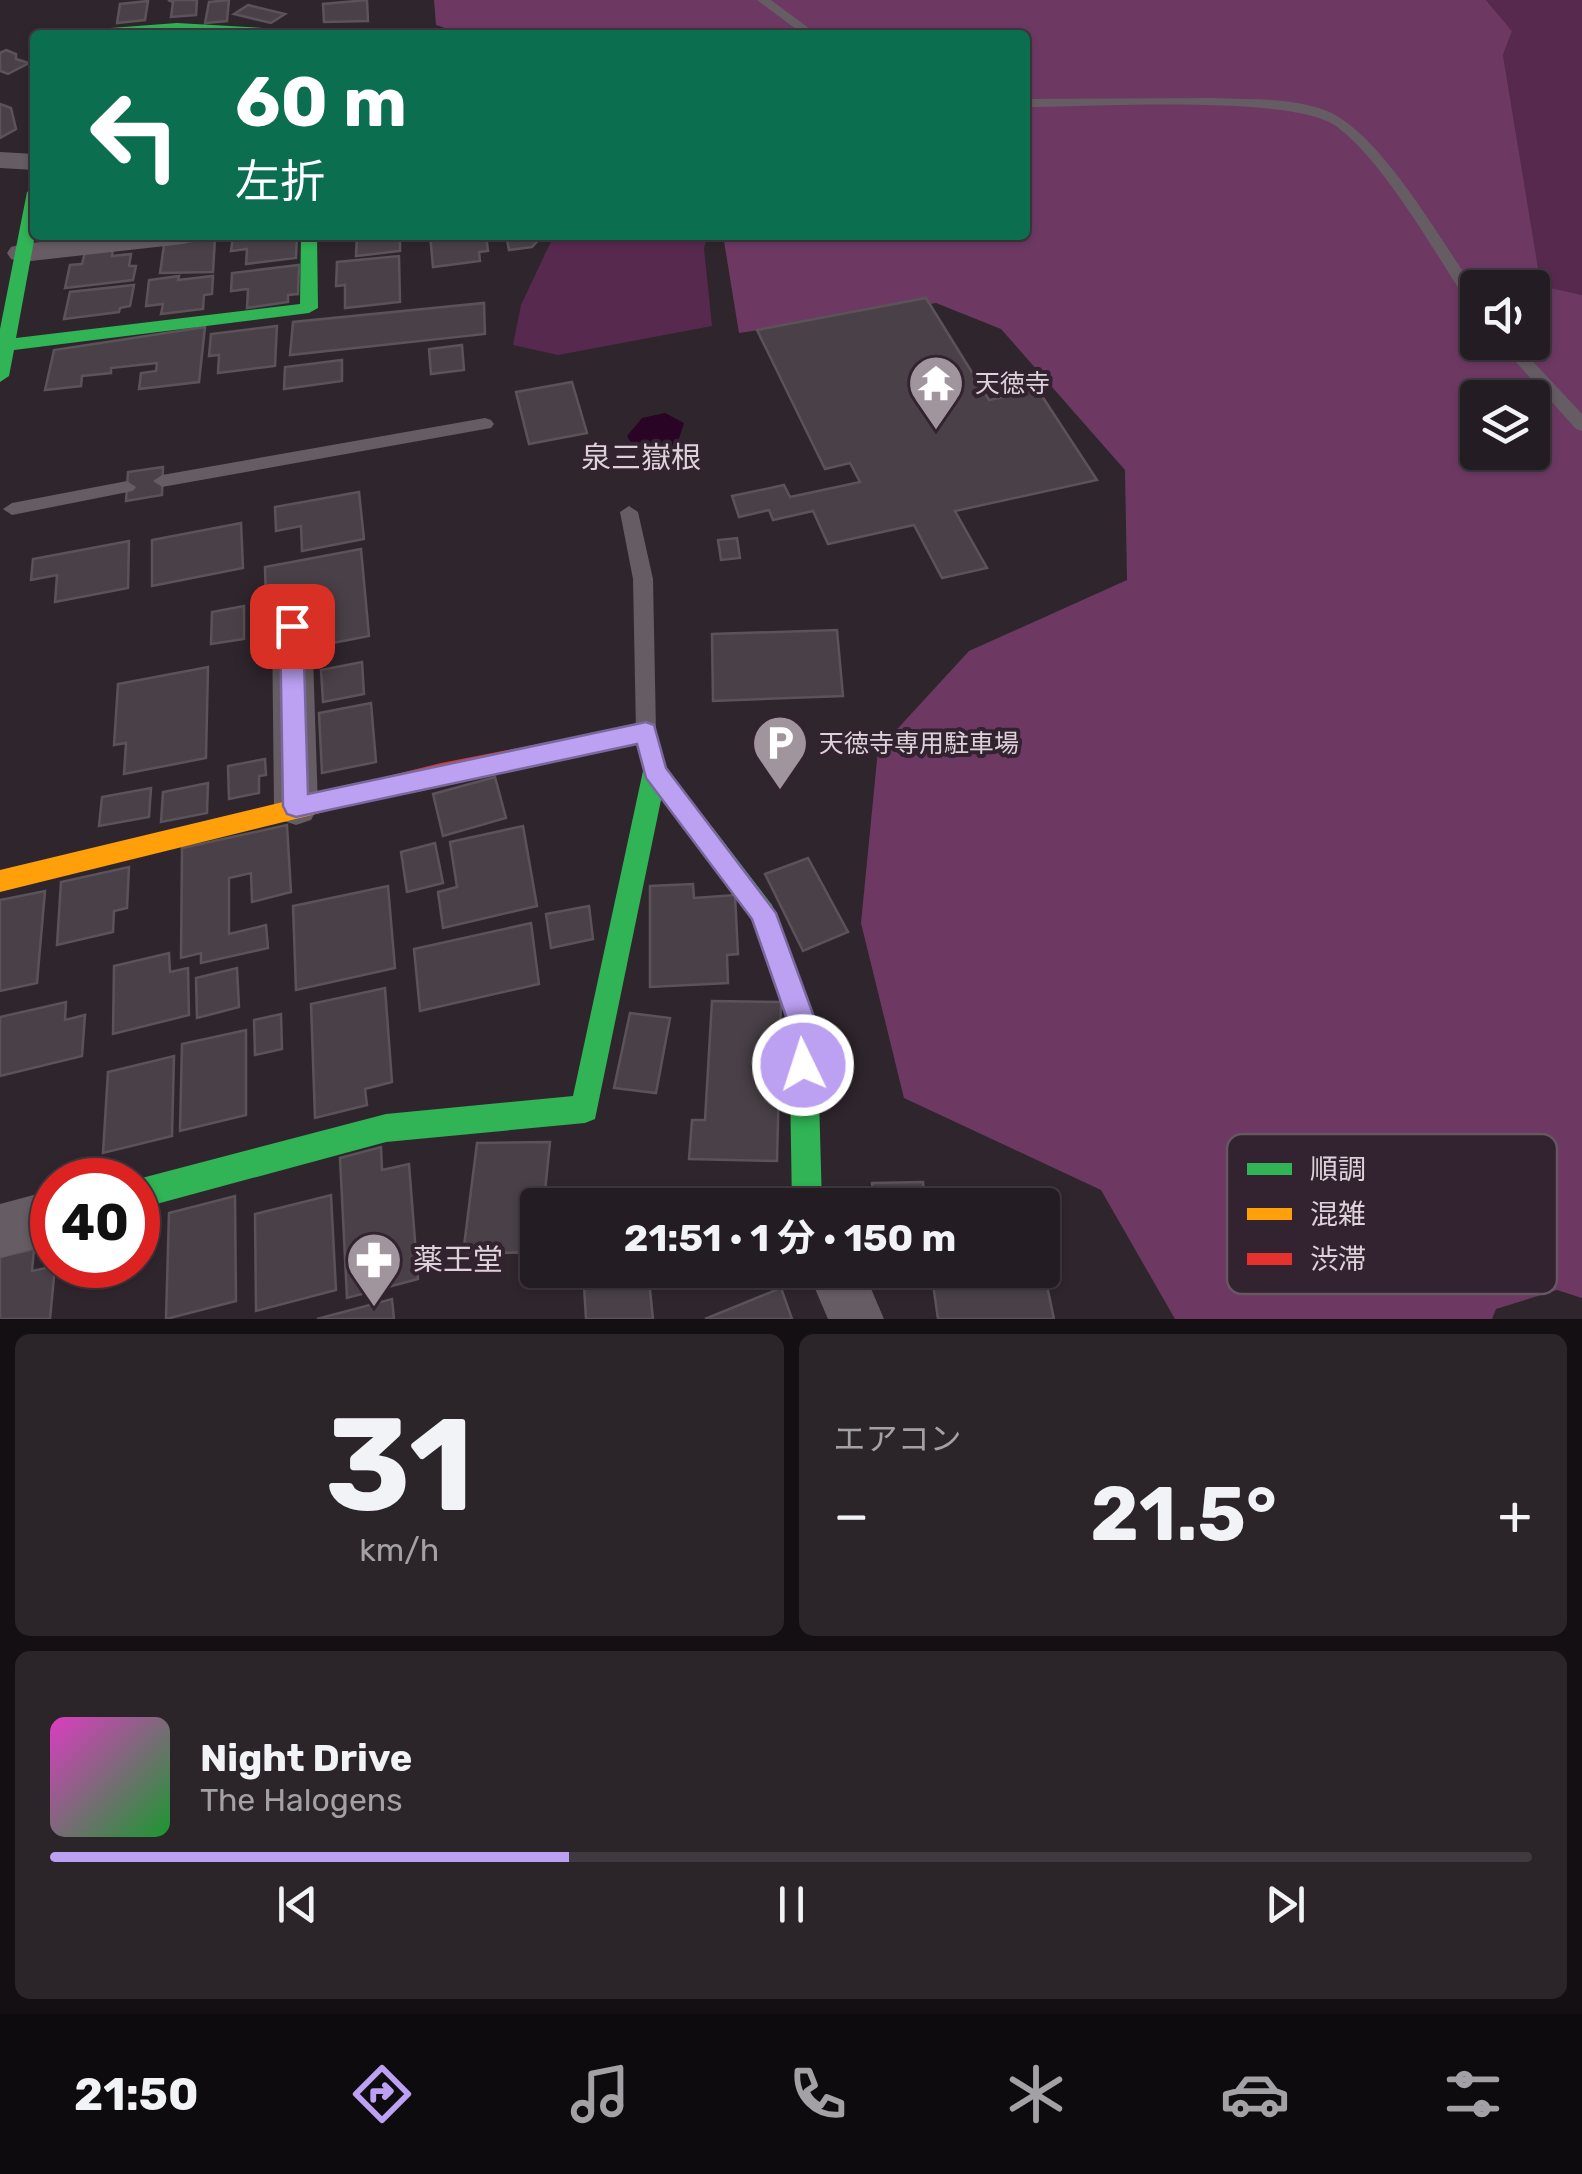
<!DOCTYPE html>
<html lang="ja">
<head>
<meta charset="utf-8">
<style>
  body { margin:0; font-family:Rubik,"Noto Sans JP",sans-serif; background:#2b252a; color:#f1f3f6; height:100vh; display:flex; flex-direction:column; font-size:38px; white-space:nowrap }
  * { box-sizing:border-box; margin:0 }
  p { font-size:32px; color:#a3a1a5 }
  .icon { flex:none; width:55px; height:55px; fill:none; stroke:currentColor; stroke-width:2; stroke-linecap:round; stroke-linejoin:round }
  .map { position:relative; height:1319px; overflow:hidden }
  .drawer { display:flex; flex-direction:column; gap:15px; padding:15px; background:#130f13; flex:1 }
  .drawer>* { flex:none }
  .top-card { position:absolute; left:30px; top:30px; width:1000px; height:210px; border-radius:10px; box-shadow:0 2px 8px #0004,0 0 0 2px #403a40; background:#0b6e4f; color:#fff; overflow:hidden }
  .fabs { position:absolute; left:1460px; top:270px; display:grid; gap:20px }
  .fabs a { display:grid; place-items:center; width:90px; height:90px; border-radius:10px; background:#231c22; box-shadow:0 2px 8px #0004,0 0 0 2px #403a40; font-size:50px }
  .speed { position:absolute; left:30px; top:1158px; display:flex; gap:20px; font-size:50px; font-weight:700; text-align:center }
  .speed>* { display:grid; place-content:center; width:130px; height:130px; border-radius:50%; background:#231c22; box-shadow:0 2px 8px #0004,0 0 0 2px #403a40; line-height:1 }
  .speed .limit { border:15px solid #d22; background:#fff; color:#111 }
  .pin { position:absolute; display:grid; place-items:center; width:85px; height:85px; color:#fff; margin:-42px; border-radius:20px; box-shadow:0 5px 15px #0006 }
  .me { position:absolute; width:110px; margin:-55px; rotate:356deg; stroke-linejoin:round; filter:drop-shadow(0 0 8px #0008) }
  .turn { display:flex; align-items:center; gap:35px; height:210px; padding:0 40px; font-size:45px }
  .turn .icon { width:130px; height:130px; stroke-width:2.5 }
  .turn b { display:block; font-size:70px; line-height:85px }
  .big { font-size:75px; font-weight:700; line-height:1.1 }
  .drawer .card { flex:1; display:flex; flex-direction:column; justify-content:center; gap:15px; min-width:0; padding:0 35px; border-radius:15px; background:#2b252a }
  .drawer .dial { align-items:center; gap:0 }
  .dial b { font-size:130px; line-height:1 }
  .song { display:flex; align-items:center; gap:30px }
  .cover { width:120px; height:120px; border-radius:15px; background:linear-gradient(135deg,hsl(310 70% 55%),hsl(130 70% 35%)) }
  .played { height:10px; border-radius:5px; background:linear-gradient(90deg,#bca0f2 35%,#403a40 35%) }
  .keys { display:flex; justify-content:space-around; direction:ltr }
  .heat { display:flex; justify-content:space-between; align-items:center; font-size:55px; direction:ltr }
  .drawer .tiles { flex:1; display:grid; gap:15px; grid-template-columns:1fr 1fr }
  .card:last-child { grid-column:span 2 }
  .trip { position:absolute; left:520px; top:1188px; width:540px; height:100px; border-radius:10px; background:#231c22; box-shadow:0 2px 8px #0004,0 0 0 2px #403a40; font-weight:700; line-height:100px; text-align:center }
  .dock { display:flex; height:160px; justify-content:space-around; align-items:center; background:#0e0b0e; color:#a3a1a5 }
  .dock .icon { width:70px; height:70px }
  .dock .on { color:#bca0f2 }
  .dock b { font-size:45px; color:#f1f3f6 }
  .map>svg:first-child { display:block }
  .green { fill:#58294f }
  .forest { fill:#6d3963; fill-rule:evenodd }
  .water { fill:#2a0424 }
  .building { fill:#494147; stroke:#5b5359; stroke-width:2.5 }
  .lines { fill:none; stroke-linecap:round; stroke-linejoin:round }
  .lane { fill:#665c63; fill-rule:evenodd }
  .street { fill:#665c63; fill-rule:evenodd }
  .fast { fill:#30b455; fill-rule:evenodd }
  .slow { fill:#ff9f0a; fill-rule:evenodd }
  .jam { fill:#e5322d; fill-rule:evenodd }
  .route { fill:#bca0f2; stroke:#7a689d; stroke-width:2.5 }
  .labels { text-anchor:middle; stroke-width:8; stroke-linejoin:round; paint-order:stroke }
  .poi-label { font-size:25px; fill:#ddd1da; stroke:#33222f; text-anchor:start }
  .quarter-label { font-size:30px; fill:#ddd1da; stroke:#33222f }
  .near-poi-label { font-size:30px; fill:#ddd1da; stroke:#33222f; text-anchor:start }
  .key { fill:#33222f; stroke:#665762; stroke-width:2.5 }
  .key-label { font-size:28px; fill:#ddd1da }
</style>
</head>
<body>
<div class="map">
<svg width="1582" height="1319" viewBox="0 0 1582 1319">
  <rect width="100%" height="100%" fill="#2f262d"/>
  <g class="green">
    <polygon points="1486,0 1582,0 1582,295 1541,287 1503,55 1512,31"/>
    <polygon points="554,235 707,235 704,249 712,326 558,355 513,345 521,305"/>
  </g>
  <path class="forest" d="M 434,0 L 1486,0 L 1512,31 L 1503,55 L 1541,286 L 1582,295 L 1582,1298 L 1557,1290 L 1496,1309 L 1492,1319 L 1175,1319 L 1101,1190 L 904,1098 L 861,923 L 878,750 L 969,651 L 1127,580 L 1125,470 L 1001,329 L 936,303 L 739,333 L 723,235 L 1025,235 L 1025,35 L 466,35 L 436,25 ZM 1478,288 L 1532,288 L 1532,342 L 1478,342 ZM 1478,398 L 1532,398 L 1532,452 L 1478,452 Z"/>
  <polygon class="water" points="665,413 684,423 676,448 669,454 636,452 627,436 642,418"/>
  <g class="building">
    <polygon points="168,0 197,0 196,15 171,17 173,2"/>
    <polygon points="229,0 227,21 205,23 209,2"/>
    <polygon points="367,0 368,21 324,22 323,4"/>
    <polygon points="148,1 145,20 117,23 120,4"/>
    <polygon points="248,5 285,14 271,23 234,14"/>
    <polygon points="6,50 16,54 16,59 29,63 8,74 0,71 0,53"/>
    <polygon points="0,104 11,108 16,129 0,138"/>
    <polygon points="297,235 296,258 246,264 247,249 231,251 233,236"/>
    <polygon points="357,235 400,235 400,251 356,256"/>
    <polygon points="430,235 486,235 488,251 479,252 480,261 433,267"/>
    <polygon points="506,235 540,235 541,237 532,247 509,250"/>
    <polygon points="215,238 213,272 160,273 164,245"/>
    <polygon points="113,249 112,256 131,254 129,266 136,266 133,280 65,288 70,265 82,264 85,252"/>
    <polygon points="399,256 400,302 345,308 345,285 336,286 337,262"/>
    <polygon points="299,265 298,294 288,295 288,302 247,308 248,289 231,291 232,273"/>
    <polygon points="179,276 178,280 213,276 212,294 204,295 203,309 161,314 163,304 146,306 149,280"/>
    <polygon points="134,285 130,306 120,308 119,312 64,319 70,292"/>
    <polygon points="926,298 989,400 1038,390 1097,480 955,511 987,568 942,578 914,525 828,544 813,511 773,520 769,510 739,517 732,496 784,485 790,497 860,482 850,463 825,469 757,330"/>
    <polygon points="484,303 485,334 290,355 293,322"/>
    <polygon points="277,326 275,366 218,373 219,355 209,356 211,334"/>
    <polygon points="205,327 199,382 139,389 141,373 156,371 157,363 111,368 111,373 82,376 81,386 45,390 54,350"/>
    <polygon points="462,345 464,370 431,374 429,349"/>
    <polygon points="342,360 342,381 284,389 285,367"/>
    <polygon points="572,382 587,433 529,444 516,392"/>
    <polygon points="163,467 162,495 126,501 128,472"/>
    <polygon points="359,492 364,539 302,551 301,526 276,531 275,507"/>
    <polygon points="241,523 243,568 152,586 152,540"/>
    <polygon points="737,538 740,558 721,560 718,540"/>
    <polygon points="129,541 128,588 55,602 57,575 31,580 33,559"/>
    <polygon points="361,549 369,636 317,646 314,595 266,603 265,567"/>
    <polygon points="244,606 244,639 211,644 212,612"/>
    <polygon points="837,630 843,696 713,701 712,634"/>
    <polygon points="362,662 364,694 323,702 321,670"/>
    <polygon points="208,667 206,758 124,774 126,743 114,745 118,684"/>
    <polygon points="371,703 376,762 322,773 319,713"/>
    <polygon points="265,759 266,775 259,776 259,793 229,799 228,766"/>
    <polygon points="495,777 506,818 443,836 433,794"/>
    <polygon points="208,783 207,813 161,822 163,792"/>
    <polygon points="151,788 149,817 99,826 102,797"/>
    <polygon points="287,825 291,892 252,902 251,873 229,878 229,934 266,925 268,948 201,963 201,953 181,958 182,848"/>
    <polygon points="523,826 537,906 443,928 438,892 457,887 450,842"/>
    <polygon points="435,843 443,883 407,892 401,852"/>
    <polygon points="808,858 848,932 803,951 765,874"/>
    <polygon points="129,867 127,908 114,911 113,932 57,945 61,882"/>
    <polygon points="693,884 694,898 735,895 738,954 727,955 728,983 650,987 650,886"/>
    <polygon points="388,886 395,968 296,990 293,906"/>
    <polygon points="45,891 37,983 0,991 0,900"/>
    <polygon points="589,906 593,939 551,948 546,914"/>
    <polygon points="531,923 539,984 420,1011 414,949"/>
    <polygon points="169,953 170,972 188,968 189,1015 113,1034 114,966"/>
    <polygon points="237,968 239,1007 197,1018 196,978"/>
    <polygon points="385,988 392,1082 365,1089 367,1105 315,1118 311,1004"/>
    <polygon points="712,1001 781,1002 777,1161 689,1159 692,1120 705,1120"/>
    <polygon points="66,1002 65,1020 85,1015 82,1056 0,1076 0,1017"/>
    <polygon points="630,1013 670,1018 656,1093 614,1088"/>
    <polygon points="281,1014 282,1049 255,1055 254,1020"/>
    <polygon points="246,1030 246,1115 180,1131 182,1044"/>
    <polygon points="174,1056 172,1136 103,1153 108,1072"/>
    <polygon points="550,1142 544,1201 555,1201 555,1205 538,1205 538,1252 463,1254 477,1143"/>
    <polygon points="381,1147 382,1170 409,1164 418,1279 347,1298 340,1158"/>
    <polygon points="923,1182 925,1205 874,1205 872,1183"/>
    <polygon points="678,1189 680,1205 607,1205 607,1202"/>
    <polygon points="331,1195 336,1290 256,1311 255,1214"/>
    <polygon points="235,1196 236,1301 166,1319 169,1213"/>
    <polygon points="34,1249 32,1271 55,1266 50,1319 0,1319 0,1257"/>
    <polygon points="1042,1262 1054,1319 938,1319 931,1270 1042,1270"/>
    <polygon points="583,1270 648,1270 653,1319 586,1319"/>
    <polygon points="781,1288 792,1319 705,1319"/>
    <polygon points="392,1299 394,1319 317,1319"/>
  </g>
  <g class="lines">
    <g class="lane">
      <polygon points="757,0 771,0 818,35 804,35"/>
      <path d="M 1213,98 C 1250,100 1292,97 1327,111 C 1382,134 1443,244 1478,294 L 1478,311 L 1472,309 C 1437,257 1385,162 1336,126 C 1291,94 1088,107 1025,107 L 1025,99 Z"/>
      <polygon points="1498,342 1515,342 1582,414 1582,431 1576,429"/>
      <polygon points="485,418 491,420 494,424 491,428 162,487 153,481 162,475"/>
      <polygon points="127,481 136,487 133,491 12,515 3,509 12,503"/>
      <polygon points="629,506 638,512 653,579 656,732 653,738 639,738 636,732 633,579 620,512"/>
    </g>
    <g class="street">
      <polygon points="0,152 35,154 35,170 0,168"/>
      <polygon points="103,235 198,235 193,241 183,244 22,262 11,259 7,253 11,247 22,244"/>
      <polygon points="292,611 306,616 312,626 318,807 311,820 296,825 281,820 274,807 272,626 278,616"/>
      <polygon points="52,1190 52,1244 0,1258 0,1204"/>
      <polygon points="807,1270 863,1270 884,1319 828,1319"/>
    </g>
    <g class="fast">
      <polygon points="177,23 317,31 324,35 177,31 63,35 70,31"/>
      <polygon points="35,187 35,235 16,338 300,304 301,235 317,235 318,308 309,313 14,350 9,376 0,382 0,329 27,192"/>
      <polygon points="655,761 664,764 667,771 595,1119 585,1123 386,1142 138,1209 138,1179 386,1114 573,1096 643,771 646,764"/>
      <polygon points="704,824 713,828 772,905 817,1025 822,1205 792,1205 789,1025 752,919 692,835 695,828"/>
    </g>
    <polygon class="slow" points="316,794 325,797 328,804 325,811 316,814 0,892 0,870"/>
    <polygon class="jam" points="646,723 654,725 666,768 713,828 716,835 713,842 704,846 695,842 646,778 637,743 441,783 316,814 307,811 304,804 307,797 316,794 441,763"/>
  </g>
  <polygon class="route" points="292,618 303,626 308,794 646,722 654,725 666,768 776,913 817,1025 817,1065 813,1075 803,1079 793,1075 789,1065 789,1025 752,919 646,778 637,744 296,817 287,814 283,806 280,626"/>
  <defs>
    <g id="temple-pin" transform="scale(2.875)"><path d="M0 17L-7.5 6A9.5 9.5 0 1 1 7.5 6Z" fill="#a0959d" stroke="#33222f"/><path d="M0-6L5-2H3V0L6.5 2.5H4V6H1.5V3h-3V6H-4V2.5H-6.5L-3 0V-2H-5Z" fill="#fff"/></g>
    <g id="parking-pin" transform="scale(2.875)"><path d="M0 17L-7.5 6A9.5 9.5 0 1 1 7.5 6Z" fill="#a0959d" stroke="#33222f"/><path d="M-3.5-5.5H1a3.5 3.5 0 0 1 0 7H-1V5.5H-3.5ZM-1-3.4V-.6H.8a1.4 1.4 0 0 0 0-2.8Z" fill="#fff"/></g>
    <g id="pharmacy-pin" transform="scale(2.875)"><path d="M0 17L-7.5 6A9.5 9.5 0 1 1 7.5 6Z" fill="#a0959d" stroke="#33222f"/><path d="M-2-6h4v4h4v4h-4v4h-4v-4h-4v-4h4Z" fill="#fff"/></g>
  </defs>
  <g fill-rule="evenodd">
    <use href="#temple-pin" x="936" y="383"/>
    <use href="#parking-pin" x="780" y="743"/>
    <use href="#pharmacy-pin" x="374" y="1260"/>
  </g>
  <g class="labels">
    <g class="poi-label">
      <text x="975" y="392">天徳寺</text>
      <text x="819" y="752">天徳寺専用駐車場</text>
    </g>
    <g class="quarter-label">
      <text x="641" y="468">泉三嶽根</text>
    </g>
    <g class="near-poi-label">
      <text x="413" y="1270">薬王堂</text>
    </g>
  </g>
  <rect x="1227" y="1134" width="330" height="160" rx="15" class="key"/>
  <rect x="1247" y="1163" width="45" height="12" fill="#30b455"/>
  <rect x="1247" y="1208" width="45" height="12" fill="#ff9f0a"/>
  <rect x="1247" y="1253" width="45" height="12" fill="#e5322d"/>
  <g class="key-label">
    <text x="1310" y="1179">順調</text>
    <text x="1310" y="1224">混雑</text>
    <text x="1310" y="1269">渋滞</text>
  </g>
</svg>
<div class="fabs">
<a><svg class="icon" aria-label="sound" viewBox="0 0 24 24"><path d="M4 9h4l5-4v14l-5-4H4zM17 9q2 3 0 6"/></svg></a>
<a><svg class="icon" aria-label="layers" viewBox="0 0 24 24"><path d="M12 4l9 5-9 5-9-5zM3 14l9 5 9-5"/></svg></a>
</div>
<div class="speed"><div class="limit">40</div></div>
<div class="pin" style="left:292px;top:626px;background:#d93025"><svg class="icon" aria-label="arrive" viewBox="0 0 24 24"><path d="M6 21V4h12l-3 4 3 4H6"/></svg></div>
<svg class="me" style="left:803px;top:1065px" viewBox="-20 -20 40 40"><circle r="17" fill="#bca0f2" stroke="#fff" stroke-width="3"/><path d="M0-11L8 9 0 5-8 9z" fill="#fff"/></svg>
<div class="trip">21:51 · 1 分 · 150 m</div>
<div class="top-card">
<div class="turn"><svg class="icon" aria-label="left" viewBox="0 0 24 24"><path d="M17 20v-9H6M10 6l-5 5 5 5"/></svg><div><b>60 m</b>左折</div></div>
</div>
</div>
<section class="drawer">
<div class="tiles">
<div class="card dial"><b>31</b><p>km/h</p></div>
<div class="card"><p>エアコン</p>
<div class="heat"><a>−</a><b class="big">21.5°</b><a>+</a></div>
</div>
<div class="card">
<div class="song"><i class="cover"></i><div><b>Night Drive</b><p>The Halogens</p></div></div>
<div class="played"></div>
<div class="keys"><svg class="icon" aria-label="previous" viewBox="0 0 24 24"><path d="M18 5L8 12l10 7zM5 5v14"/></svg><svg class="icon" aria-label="pause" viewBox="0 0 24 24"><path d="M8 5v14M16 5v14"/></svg><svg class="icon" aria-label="next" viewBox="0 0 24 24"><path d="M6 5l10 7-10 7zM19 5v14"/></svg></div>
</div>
</div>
</section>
<nav class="dock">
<b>21:50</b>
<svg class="icon on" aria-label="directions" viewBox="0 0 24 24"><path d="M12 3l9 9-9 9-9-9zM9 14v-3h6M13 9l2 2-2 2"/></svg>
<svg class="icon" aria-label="music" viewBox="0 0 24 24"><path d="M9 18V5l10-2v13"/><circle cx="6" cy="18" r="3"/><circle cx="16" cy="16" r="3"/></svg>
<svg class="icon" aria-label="phone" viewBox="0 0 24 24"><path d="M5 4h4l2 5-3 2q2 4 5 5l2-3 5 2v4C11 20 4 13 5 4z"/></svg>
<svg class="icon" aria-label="climate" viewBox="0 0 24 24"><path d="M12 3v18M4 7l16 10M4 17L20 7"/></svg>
<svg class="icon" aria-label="car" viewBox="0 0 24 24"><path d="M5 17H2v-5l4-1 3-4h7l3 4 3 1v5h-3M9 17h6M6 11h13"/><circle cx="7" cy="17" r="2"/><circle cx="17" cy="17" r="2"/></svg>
<svg class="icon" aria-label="filters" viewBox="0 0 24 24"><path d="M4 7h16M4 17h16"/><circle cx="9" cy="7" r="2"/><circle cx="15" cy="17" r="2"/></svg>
</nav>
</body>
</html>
